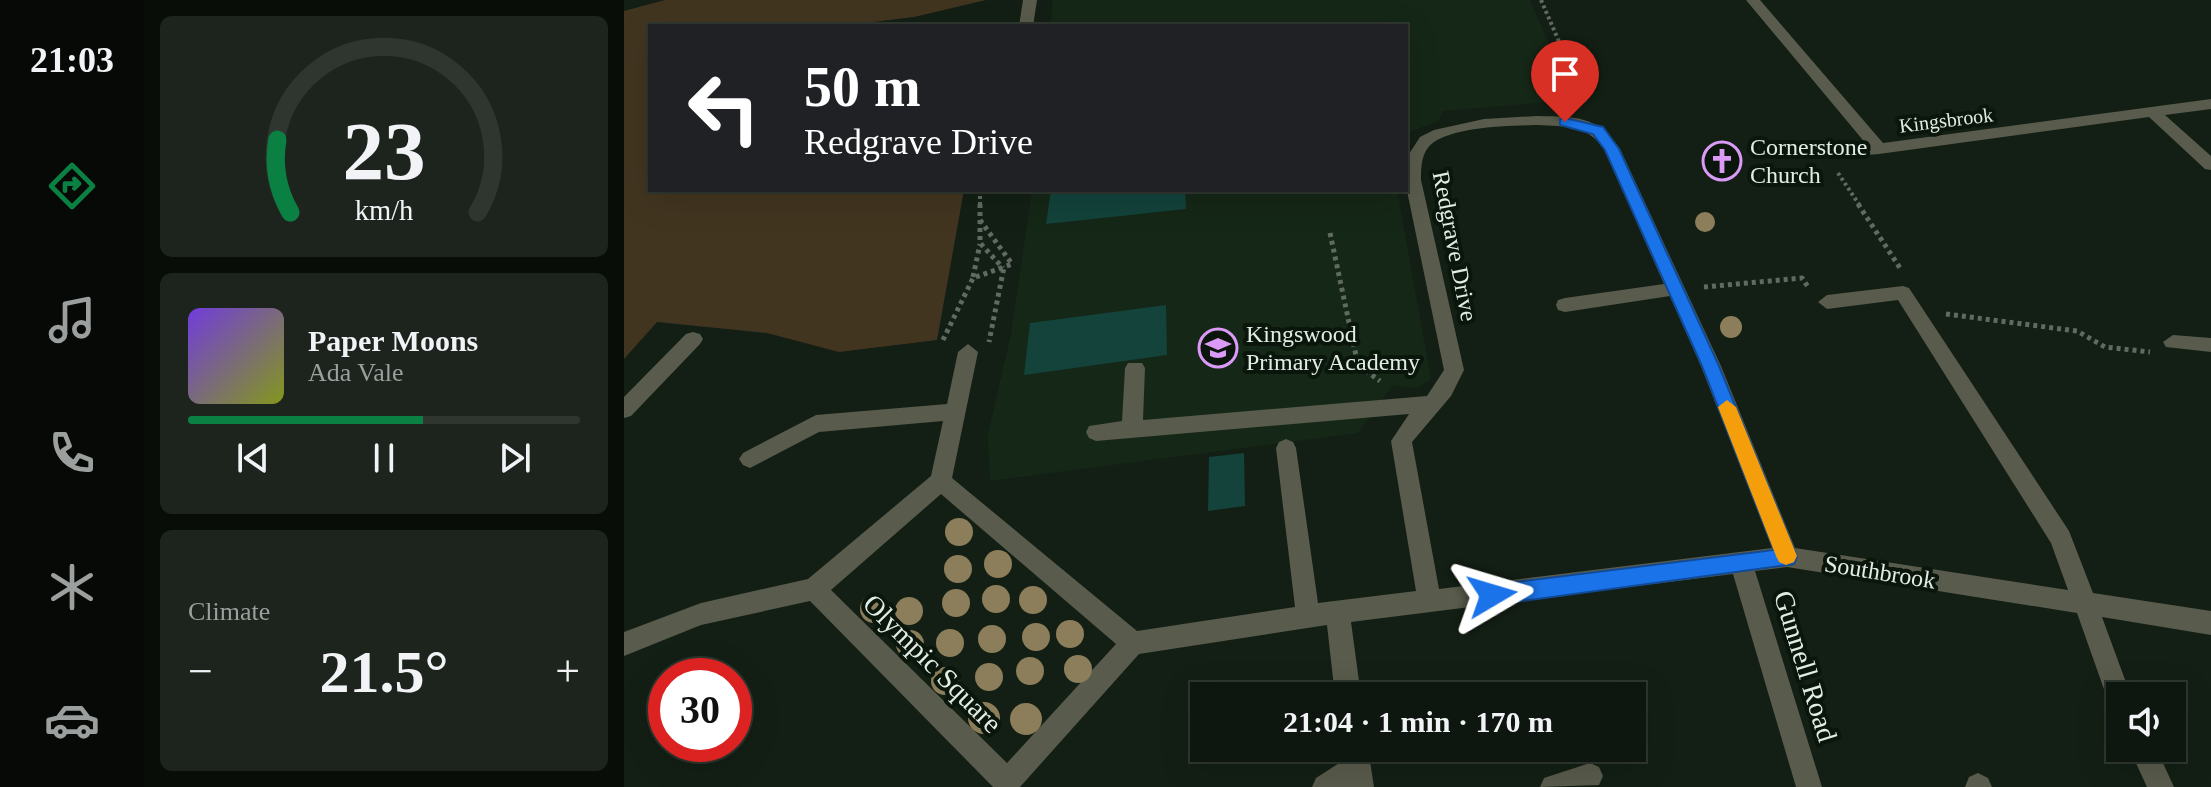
<!DOCTYPE html>
<html lang="en">
<head>
<meta charset="utf-8">
<style>
  body { margin:0; font-family:"Times New Roman",serif; background:#1c241d; color:#f1f3f6; height:100vh; display:flex; flex-direction:column; font-size:30px; white-space:nowrap }
  * { box-sizing:border-box; margin:0 }
  p { font-size:26px; color:#9b9f9e }
  .icon { flex:none; width:44px; height:44px; fill:none; stroke:currentColor; stroke-width:2; stroke-linecap:round; stroke-linejoin:round }
  .map { position:relative; flex:1; overflow:hidden }
  .drawer { display:flex; flex-direction:column; gap:16px; padding:16px; background:#080d08; width:480px }
  .drawer>* { flex:none }
  .top-card { position:absolute; left:24px; top:24px; width:760px; height:168px; border-radius:0px; box-shadow:0 8px 32px #0002,0 0 0 2px #2e362f; background:#202124; color:#fff; overflow:hidden }
  .buttons { position:absolute; left:1482px; top:682px; display:grid; gap:16px }
  .buttons a { display:grid; place-items:center; width:80px; height:80px; border-radius:0px; background:#0e170f; box-shadow:0 8px 32px #0002,0 0 0 2px #2e362f; font-size:40px }
  .speed { position:absolute; left:24px; top:658px; display:flex; gap:16px; font-size:40px; font-weight:700; text-align:center }
  .speed>* { display:grid; place-content:center; width:104px; height:104px; border-radius:50%; background:#0e170f; box-shadow:0 8px 32px #0002,0 0 0 2px #2e362f; line-height:1 }
  .speed .limit { border:12px solid #d22; background:#fff; color:#111 }
  .pin { position:absolute; display:grid; place-items:center; width:68px; height:68px; color:#fff; margin:-82px -34px; border-radius:50% 50% 50% 0; rotate:-45deg; box-shadow:0 0 8px #0007 }
  .pin .icon { rotate:45deg }
  .me { position:absolute; width:88px; margin:-44px; rotate:83deg; stroke-linejoin:round; filter:drop-shadow(0 0 6px #0008) }
  .turn { display:flex; align-items:center; gap:28px; height:168px; padding:0 24px; font-size:36px }
  .turn .icon { width:104px; height:104px; stroke-width:2.5 }
  .turn b { display:block; font-size:56px; line-height:68px }
  .big { font-size:60px; font-weight:700; line-height:1.1 }
  .drawer .tile { flex:1; display:flex; flex-direction:column; justify-content:center; gap:12px; min-width:0; padding:0 28px; border-radius:12px; background:#1c241d }
  .drawer .dial { align-items:center; gap:0 }
  .dial svg { height:208px; overflow:visible; fill:none; stroke:#2e362f; stroke-width:7; stroke-linecap:round; text-anchor:middle }
  .dial text { fill:#f1f3f6; stroke:none }
  .song { display:flex; align-items:center; gap:24px }
  .cover { width:96px; height:96px; border-radius:12px; background:linear-gradient(135deg,hsl(260 70% 55%),hsl(70 70% 35%)) }
  .played { height:8px; border-radius:4px; background:linear-gradient(90deg,#0b8043 60%,#2e362f 60%) }
  .keys { display:flex; justify-content:space-around; direction:ltr }
  .heat { display:flex; justify-content:space-between; align-items:center; font-size:44px; direction:ltr }
  .trip { position:absolute; left:566px; top:682px; width:456px; height:80px; border-radius:0px; background:#0e170f; box-shadow:0 8px 32px #0002,0 0 0 2px #2e362f; font-weight:700; line-height:80px; text-align:center }
  main { display:flex; flex:1; min-height:0 }
  .menu { display:flex; flex-direction:column; width:144px; justify-content:space-around; align-items:center; background:#060906; color:#9b9f9e }
  .menu .icon { width:56px; height:56px }
  .menu .current { color:#0b8043 }
  .menu b { font-size:36px; color:#f1f3f6 }
  .map>svg:first-child { display:block }
  .built { fill:#152717 }
  .green { fill:#423520 }
  .building { fill:#13433b }
  .lines { fill:none; stroke-linecap:round; stroke-linejoin:round }
  .path-far1 { stroke:#5f6a60; stroke-width:4; stroke-dasharray:3 3; stroke-linecap:butt }
  .path { stroke:#5f6a60; stroke-width:5; stroke-dasharray:4 4; stroke-linecap:butt }
  .minor { fill:#595b4c; fill-rule:evenodd }
  .tree { fill:#8c7e5a }
  .route { fill:#1a73e8; stroke:#114b97; stroke-width:2 }
  .slow { fill:#f59e0b }
  .labels { text-anchor:middle; stroke-width:8; stroke-linejoin:round; paint-order:stroke }
  .far-street-label { font-size:20px; fill:#e3ece4; stroke:#0a160b }
  .poi-label { font-size:24px; fill:#e3ece4; stroke:#0a160b; text-anchor:start }
  .street-label { font-size:24px; fill:#e3ece4; stroke:#0a160b }
  .near-street-label { font-size:28px; fill:#e3ece4; stroke:#0a160b }
</style>
</head>
<body>
<main>
<nav class="menu">
<b>21:03</b>
<svg class="icon current" aria-label="directions" viewBox="0 0 24 24"><path d="M12 3l9 9-9 9-9-9zM9 14v-3h6M13 9l2 2-2 2"/></svg>
<svg class="icon" aria-label="music" viewBox="0 0 24 24"><path d="M9 18V5l10-2v13"/><circle cx="6" cy="18" r="3"/><circle cx="16" cy="16" r="3"/></svg>
<svg class="icon" aria-label="phone" viewBox="0 0 24 24"><path d="M5 4h4l2 5-3 2q2 4 5 5l2-3 5 2v4C11 20 4 13 5 4z"/></svg>
<svg class="icon" aria-label="climate" viewBox="0 0 24 24"><path d="M12 3v18M4 7l16 10M4 17L20 7"/></svg>
<svg class="icon" aria-label="car" viewBox="0 0 24 24"><path d="M5 17H2v-5l4-1 3-4h7l3 4 3 1v5h-3M9 17h6M6 11h13"/><circle cx="7" cy="17" r="2"/><circle cx="17" cy="17" r="2"/></svg>
</nav>
<section class="drawer">
<div class="tile dial"><svg viewBox="0 0 100 80">
<path d="M14 69A42 42 0 1 1 86 69"/>
<path d="M14 69A42 42 0 0 1 9 41" stroke="#0b8043"/>
<text x="50" y="56" font-size="32" font-weight="700">23</text>
<text x="50" y="72" font-size="11">km/h</text>
</svg></div>
<div class="tile">
<div class="song"><i class="cover"></i><div><b>Paper Moons</b><p>Ada Vale</p></div></div>
<div class="played"></div>
<div class="keys"><svg class="icon" aria-label="previous" viewBox="0 0 24 24"><path d="M18 5L8 12l10 7zM5 5v14"/></svg><svg class="icon" aria-label="pause" viewBox="0 0 24 24"><path d="M8 5v14M16 5v14"/></svg><svg class="icon" aria-label="next" viewBox="0 0 24 24"><path d="M6 5l10 7-10 7zM19 5v14"/></svg></div>
</div>
<div class="tile"><p>Climate</p>
<div class="heat"><a>−</a><b class="big">21.5°</b><a>+</a></div>
</div>
</section>
<div class="map">
<svg width="1587" height="787" viewBox="0 0 1587 787">
  <rect width="100%" height="100%" fill="#131f14"/>
  <g class="built">
    <polygon points="429,0 906,0 950,100 818,111 815,121 782,133 782,26 426,26"/>
    <polygon points="408,190 773,190 807,379 793,388 769,385 734,433 366,481 364,434 387,334"/>
  </g>
  <polygon class="green" points="41,0 362,0 290,17 217,26 26,26 26,190 340,190 313,340 215,352 143,333 33,322 0,359 0,11"/>
  <g class="building">
    <polygon points="427,190 561,190 562,209 422,224"/>
    <polygon points="542,305 543,355 400,375 406,323"/>
    <polygon points="620,453 621,506 584,511 585,457"/>
  </g>
  <g class="lines">
    <g class="path-far1">
      <polyline points="917,0 962,104"/>
      <polyline points="1214,173 1236,206"/>
      <polyline points="356,190 356,206"/>
    </g>
    <g class="path">
      <polyline points="356,204 356,243 379,268"/>
      <polyline points="1234,204 1276,268"/>
      <polyline points="356,220 388,264 380,267"/>
      <polyline points="706,233 734,365 756,381"/>
      <polyline points="349,277 356,244"/>
      <polyline points="1080,287 1178,278 1184,287"/>
      <polyline points="1322,314 1453,331 1481,347 1526,352"/>
      <polyline points="319,340 349,278 380,267 365,342"/>
    </g>
    <g class="minor">
      <polygon points="399,0 413,0 409,26 395,26"/>
      <polygon points="1122,0 1136,0 1259,143 1587,99 1587,109 1541,115 1587,156 1587,170 1581,169 1525,117 1255,154 1207,158 1207,150 1243,145"/>
      <path d="M 913,116 C 952,117 973,115 996,149 L 1097,366 L 1171,548 L 1444,590 L 1427,543 L 1274,300 L 1203,309 L 1194,302 L 1203,295 L 1279,286 L 1285,288 L 1445,531 L 1469,593 L 1587,611 L 1587,635 L 1478,617 L 1507,696 L 1496,696 L 1496,713 L 1487,709 L 1453,613 L 1163,567 L 1131,571 L 1198,787 L 1172,787 L 1109,574 L 727,622 L 737,696 L 711,696 L 703,625 L 515,654 L 396,787 L 369,787 L 186,601 L 77,625 L 0,656 L 0,632 L 77,603 L 184,579 L 307,476 L 319,421 L 195,432 L 126,468 L 119,465 L 115,459 L 119,453 L 192,415 L 323,404 L 334,352 L 344,344 L 354,352 L 328,478 L 513,631 L 671,607 L 652,448 L 655,442 L 662,439 L 669,442 L 672,448 L 694,603 L 792,591 L 767,441 L 785,414 L 472,441 L 465,438 L 462,432 L 465,426 L 498,421 L 501,368 L 504,363 L 518,363 L 521,368 L 519,420 L 803,396 L 820,370 L 782,186 L 785,154 L 796,137 L 810,130 L 860,119 ZM 913,125 C 942,127 963,124 981,150 L 1040,284 L 941,298 L 934,300 L 932,305 L 934,310 L 941,312 L 1046,296 L 1077,366 L 1148,548 L 815,589 L 788,442 L 827,396 L 840,370 L 797,180 C 797,170 797,158 803,149 C 819,126 887,126 913,125 ZM 317,494 L 492,644 L 383,763 L 207,590 Z"/>
      <polygon points="69,332 76,334 79,339 76,344 7,416 0,418 0,397 62,334"/>
      <polygon points="1549,335 1587,338 1587,352 1542,347 1539,342"/>
      <polygon points="718,748 744,748 750,787 688,787 692,778 720,760"/>
      <polygon points="1505,748 1532,748 1550,787 1523,787"/>
      <polygon points="966,763 975,767 979,776 975,785 916,787 920,778"/>
      <polygon points="1354,773 1364,778 1368,787 1341,787 1345,777"/>
    </g>
  </g>
  <g class="tree">
    <circle cx="1081" cy="222" r="10"/>
    <circle cx="1107" cy="327" r="11"/>
    <circle cx="335" cy="532" r="14"/>
    <circle cx="374" cy="564" r="14"/>
    <circle cx="334" cy="569" r="14"/>
    <circle cx="372" cy="599" r="14"/>
    <circle cx="409" cy="600" r="14"/>
    <circle cx="332" cy="603" r="14"/>
    <circle cx="250" cy="609" r="14"/>
    <circle cx="285" cy="611" r="14"/>
    <circle cx="446" cy="634" r="14"/>
    <circle cx="412" cy="637" r="14"/>
    <circle cx="368" cy="639" r="14"/>
    <circle cx="326" cy="643" r="14"/>
    <circle cx="286" cy="644" r="14"/>
    <circle cx="454" cy="669" r="14"/>
    <circle cx="406" cy="671" r="14"/>
    <circle cx="365" cy="677" r="14"/>
    <circle cx="321" cy="681" r="14"/>
    <circle cx="360" cy="718" r="16"/>
    <circle cx="402" cy="719" r="16"/>
  </g>
  <polygon class="route" points="941,118 979,127 995,149 1095,366 1173,557 1170,564 868,605 860,602 857,595 860,588 868,585 1150,550 1078,366 981,150 969,134 936,125 936,119"/>
  <polygon class="slow" points="1103,400 1112,407 1173,556 1170,562 1162,565 1155,562 1152,556 1094,407"/>
  <defs>
    <g id="church-ring" transform="scale(2)"><circle r="9.5" fill="#0a160b" stroke="#da9af6" stroke-width="1.5"/><path d="M-1.2-6h2.4v3.5h3.3v2.4h-3.3V6h-2.4V-.1h-3.3v-2.4h3.3Z" fill="#da9af6"/></g>
    <g id="school-ring" transform="scale(2)"><circle r="9.5" fill="#0a160b" stroke="#da9af6" stroke-width="1.5"/><path d="M0-5L7-2L0 1L-7-2ZM-4 1L0 2.5L4 1V4Q0 6-4 4Z" fill="#da9af6"/></g>
  </defs>
  <g fill-rule="evenodd">
    <use href="#church-ring" x="1098" y="161"/>
    <use href="#school-ring" x="594" y="348"/>
  </g>
  <g class="labels">
    <g class="far-street-label">
      <text transform="translate(1322 120) rotate(-7)" y="7">Kingsbrook</text>
    </g>
    <g class="poi-label">
      <text x="1126" y="155">Cornerstone<tspan x="1126" dy="28">Church</tspan></text>
      <text x="622" y="342">Kingswood<tspan x="622" dy="28">Primary Academy</tspan></text>
    </g>
    <g class="street-label">
      <text transform="translate(831 246) rotate(79)" y="8">Redgrave Drive</text>
      <text transform="translate(1256 572) rotate(9)" y="8">Southbrook</text>
    </g>
    <g class="near-street-label">
      <text transform="translate(309 663) rotate(45)" y="10">Olympic Square</text>
      <text transform="translate(1182 666) rotate(73)" y="10">Gunnell Road</text>
    </g>
  </g>
</svg>
<div class="buttons">
<a><svg class="icon" aria-label="sound" viewBox="0 0 24 24"><path d="M4 9h4l5-4v14l-5-4H4zM17 9q2 3 0 6"/></svg></a>
</div>
<div class="speed"><div class="limit">30</div></div>
<div class="pin" style="left:941px;top:122px;background:#d93025"><svg class="icon" aria-label="arrive" viewBox="0 0 24 24"><path d="M6 21V4h12l-3 4 3 4H6"/></svg></div>
<svg class="me" style="left:868px;top:595px" viewBox="-20 -20 40 40"><path d="M0-17L14 15 0 8-14 15z" fill="#1a73e8" stroke="#fff" stroke-width="4"/></svg>
<div class="trip">21:04 · 1 min · 170 m</div>
<div class="top-card">
<div class="turn"><svg class="icon" aria-label="left" viewBox="0 0 24 24"><path d="M17 20v-9H6M10 6l-5 5 5 5"/></svg><div><b>50 m</b>Redgrave Drive</div></div>
</div>
</div>
</main>
</body>
</html>
